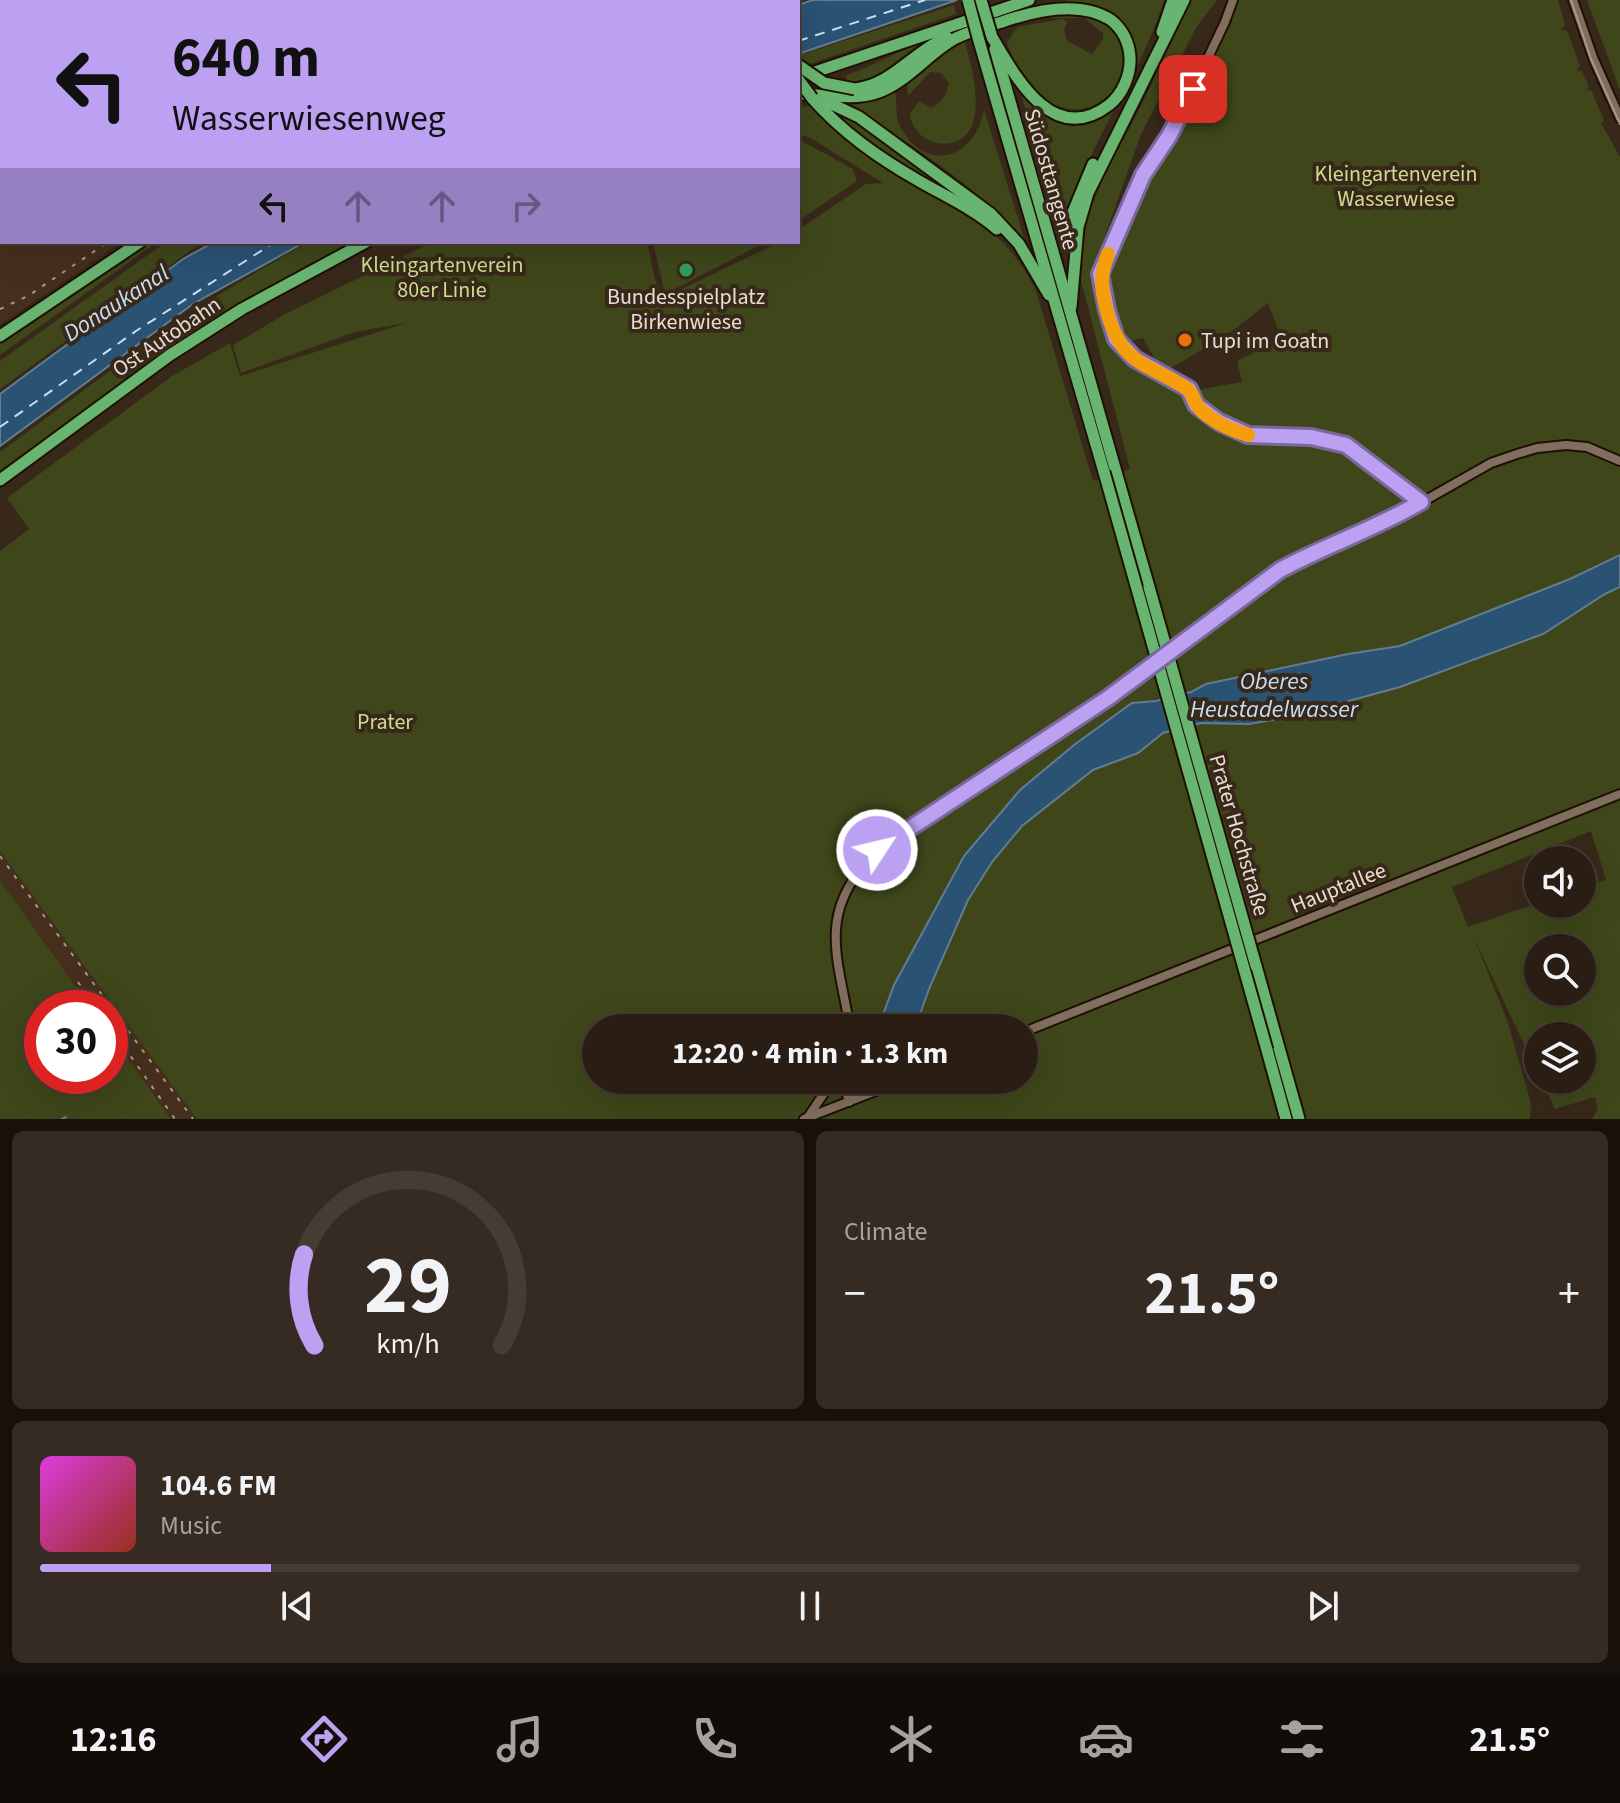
<!DOCTYPE html>
<html lang="en">
<head>
<meta charset="utf-8">
<style>
  body { margin:0; font-family:"Source Sans 3",sans-serif; background:#362b22; color:#f1f3f6; height:100vh; display:flex; flex-direction:column; font-size:30px; white-space:nowrap }
  * { box-sizing:border-box; margin:0 }
  p { font-size:26px; color:#a5a2a0 }
  .icon { flex:none; width:44px; height:44px; fill:none; stroke:currentColor; stroke-width:2; stroke-linecap:round; stroke-linejoin:round }
  .map { position:relative; height:1119px; overflow:hidden }
  .sheet { display:flex; flex-direction:column; gap:12px; padding:12px; background:#17100b; flex:1 }
  .sheet>* { flex:none }
  .guide { position:absolute; left:0px; top:0px; width:800px; height:244px; box-shadow:0 8px 32px #0002,0 0 0 2px #463c34; background:#bca0f2; color:#111; overflow:hidden }
  .controls { position:absolute; left:1524px; top:846px; display:grid; gap:16px }
  .controls a { display:grid; place-items:center; width:72px; height:72px; border-radius:50%; background:#2a1e14; box-shadow:0 8px 32px #0002,0 0 0 2px #463c34; font-size:40px }
  .speed { position:absolute; left:24px; top:990px; display:flex; gap:16px; font-size:40px; font-weight:700; text-align:center }
  .speed>* { display:grid; place-content:center; width:104px; height:104px; border-radius:50%; background:#2a1e14; box-shadow:0 8px 32px #0002,0 0 0 2px #463c34; line-height:1 }
  .speed .limit { border:12px solid #d22; background:#fff; color:#111 }
  .pin { position:absolute; display:grid; place-items:center; width:68px; height:68px; color:#fff; margin:-34px; border-radius:16px; box-shadow:0 4px 12px #0006 }
  .me { position:absolute; width:88px; margin:-44px; rotate:55deg; stroke-linejoin:round; filter:drop-shadow(0 0 6px #0008) }
  .turn { display:flex; align-items:center; gap:28px; height:168px; padding:0 40px; font-size:36px }
  .turn .icon { width:104px; height:104px; stroke-width:2.5 }
  .turn b { display:block; font-size:56px; line-height:68px }
  .lanes { display:flex; align-items:center; height:76px; padding:0 40px; background:#0003; justify-content:center; gap:40px; direction:ltr }
  .lanes .off { opacity:.35 }
  .big { font-size:60px; font-weight:700; line-height:1.1 }
  .sheet .tile { flex:1; display:flex; flex-direction:column; justify-content:center; gap:12px; min-width:0; padding:0 28px; border-radius:12px; background:#362b22 }
  .sheet .dial { align-items:center; gap:0 }
  .dial svg { height:208px; overflow:visible; fill:none; stroke:#463c34; stroke-width:7; stroke-linecap:round; text-anchor:middle }
  .dial text { fill:#f1f3f6; stroke:none }
  .song { display:flex; align-items:center; gap:24px }
  .cover { width:96px; height:96px; border-radius:12px; background:linear-gradient(135deg,hsl(300 70% 55%),hsl(10 70% 35%)) }
  .played { height:8px; border-radius:4px; background:linear-gradient(90deg,#bca0f2 15%,#463c34 15%) }
  .keys { display:flex; justify-content:space-around; direction:ltr }
  .heat { display:flex; justify-content:space-between; align-items:center; font-size:44px; direction:ltr }
  .sheet .tiles { flex:1; display:grid; gap:12px; grid-template-columns:1fr 1fr }
  .tile:last-child { grid-column:span 2 }
  .trip { position:absolute; left:582px; top:1014px; width:456px; height:80px; border-radius:40px; background:#2a1e14; box-shadow:0 8px 32px #0002,0 0 0 2px #463c34; font-weight:700; line-height:80px; text-align:center }
  .dock { display:flex; height:128px; justify-content:space-around; align-items:center; background:#110c08; color:#a5a2a0 }
  .dock .icon { width:56px; height:56px }
  .dock .selected { color:#bca0f2 }
  .dock b { font-size:36px; color:#f1f3f6 }
  .map>svg:first-child { display:block }
  .built { fill:#452f1c }
  .green { fill:#3e461a; fill-rule:evenodd }
  .water { fill:#2a5273; stroke:#637c90; stroke-width:2 }
  .lines { fill:none; stroke-linecap:round; stroke-linejoin:round }
  .stream { stroke:#637c90; stroke-width:2 }
  .ferry { stroke:#c6dff5; stroke-width:2; stroke-dasharray:10 8; stroke-linecap:butt }
  .minor-casing { stroke:#1f1004; stroke-width:12 }
  .major-casing { stroke:#1f1004; stroke-width:14 }
  .highway-casing { stroke:#1f1004; stroke-width:15 }
  .minor { stroke:#826e5f; stroke-width:8 }
  .major { stroke:#72996a; stroke-width:10 }
  .highway { stroke:#68b571; stroke-width:11 }
  .tram { stroke:#a5988d; stroke-width:2 }
  .rail { stroke:#a5988d; stroke-width:2; stroke-dasharray:4 8; stroke-linecap:butt }
  .highway-bridge-casing { stroke:#1f1004; stroke-width:15; stroke-linecap:butt }
  .highway-bridge { stroke:#68b571; stroke-width:11 }
  .route-casing { stroke:#7a689d; stroke-width:20 }
  .route { stroke:#bca0f2; stroke-width:14 }
  .slow { stroke:#f59e0b; stroke-width:14 }
  .leisure-dot { fill:#2e9e5b; stroke:#38281a; stroke-width:3 }
  .food-dot { fill:#e8710a; stroke:#38281a; stroke-width:3 }
  .labels { text-anchor:middle; stroke-width:8; stroke-linejoin:round; paint-order:stroke }
  .park-label { font-size:22px; fill:#cddc8e; stroke:#38281a }
  .street-label { font-size:22px; fill:#e8ddd4; stroke:#38281a }
  .poi-label { font-size:22px; fill:#e8ddd4; stroke:#38281a }
  .water-label { font-size:24px; font-style:italic; fill:#c6dff5; stroke:#38281a }
</style>
</head>
<body>
<div class="map">
<svg width="1620" height="1119" viewBox="0 0 1620 1119">
  <rect width="100%" height="100%" fill="#38281a"/>
  <g class="built">
    <polygon points="0,0 642,0 2,2 2,242 121,242 0,325"/>
    <polygon points="0,851 197,1119 171,1119 110,1034 110,1008 91,1008 0,880"/>
  </g>
  <g class="green">
    <path d="M 1067,0 L 1164,0 C 1139,83 1079,151 1064,237 L 1061,236 L 1020,90 L 1050,114 L 1107,110 L 1133,63 L 1104,11 L 1086,4 L 1061,2 Z"/>
    <path d="M 1191,0 L 1217,0 L 1196,28 L 1141,134 L 1100,250 L 1099,293 L 1114,347 L 1138,367 L 1185,392 L 1242,382 L 1237,361 L 1282,339 L 1268,303 L 1226,336 L 1162,373 L 1143,338 L 1122,343 L 1115,329 L 1102,278 L 1118,237 L 1147,177 L 1171,139 L 1229,20 L 1236,0 L 1558,0 L 1565,25 L 1560,30 L 1567,31 L 1580,66 L 1576,70 L 1582,71 L 1589,87 L 1585,91 L 1591,90 L 1604,120 L 1601,123 L 1620,157 L 1620,1119 L 1592,1119 L 1598,1109 L 1595,1097 L 1555,1109 L 1541,1080 L 1582,1080 L 1582,1036 L 1538,1036 L 1538,1074 L 1474,938 L 1507,1020 L 1531,1103 L 1530,1119 L 197,1119 L 0,851 L 0,551 L 29,529 L 7,498 L 172,376 L 230,343 L 240,376 L 406,323 L 355,332 L 241,373 L 233,345 L 287,313 L 433,242 L 647,242 L 655,279 L 663,298 L 780,242 L 798,242 L 798,230 L 866,184 L 883,183 L 814,140 L 798,133 L 798,106 L 815,107 L 980,222 C 1005,242 1022,262 1036,291 L 1093,481 L 1130,469 L 1078,269 L 1082,261 L 1082,246 L 1088,215 L 1103,178 L 1143,102 ZM 1591,831 L 1606,880 L 1582,888 L 1582,904 L 1538,903 L 1468,927 L 1452,887 ZM 1538,948 L 1582,948 L 1582,992 L 1538,992 ZM 596,1028 L 1024,1028 L 1024,1080 L 596,1080 Z"/>
    <polygon points="1587,0 1620,0 1620,90"/>
    <polygon points="954,5 956,14 807,65 800,55"/>
    <path d="M 1065,11 C 1076,13 1091,14 1101,19 C 1108,23 1113,30 1117,37 C 1154,97 1047,161 1007,43 L 1017,27 L 1062,19 L 1068,22 L 1064,29 L 1067,41 L 1092,54 L 1103,39 L 1103,33 L 1084,18 L 1023,18 Z"/>
    <path d="M 941,35 L 912,50 L 872,79 L 849,82 L 845,76 C 879,63 908,46 941,35 Z"/>
    <path d="M 964,38 C 970,63 980,93 974,119 C 966,156 914,149 910,114 L 919,101 L 931,108 C 942,103 946,95 949,83 L 941,73 L 930,72 L 908,96 L 907,82 L 942,52 Z"/>
    <path d="M 895,91 C 898,103 894,117 901,128 C 927,174 975,159 984,110 L 1027,247 C 984,188 915,150 856,107 L 847,103 L 872,101 Z"/>
    <path d="M 824,103 L 843,110 L 975,207 C 918,173 873,149 824,103 Z"/>
    <polygon points="798,139 853,169 857,181 798,221"/>
    <polygon points="148,242 157,242 0,355 0,343 103,270"/>
    <polygon points="166,242 202,242 0,389 0,361"/>
    <path d="M 309,242 L 354,242 C 227,305 114,388 0,472 L 0,452 L 115,367 C 125,355 138,350 150,341 C 201,304 254,273 309,242 Z"/>
    <polygon points="653,242 766,242 665,294"/>
    <polygon points="0,880 91,1008 42,1008 42,1076 110,1076 110,1034 171,1119 0,1119"/>
  </g>
  <g class="water">
    <polygon points="813,0 957,0 798,54 798,5"/>
    <polygon points="214,242 305,242 193,304 0,446 0,394 183,259"/>
    <polygon points="1620,555 1620,587 1605,594 1543,634 1400,687 1290,717 1249,724 1201,723 1163,733 1138,753 1093,770 1022,826 992,862 968,900 929,989 915,1028 878,1028 894,985 964,856 1020,790 1074,745 1132,703 1156,701 1191,692 1206,684 1348,654 1400,646 1570,579"/>
  </g>
  <g class="lines">
    <polyline class="stream" points="62,1119 66,1117"/>
    <g class="ferry">
      <polyline points="798,41 925,0"/>
      <polyline points="0,427 136,331 275,242"/>
    </g>
    <g class="minor-casing">
      <g id="minor">
        <polyline points="109,0 110,2"/>
        <polyline points="1233,0 1225,22 1182,112 1143,175 1100,274 1114,333 1121,346 1130,356 1189,389 1196,405 1219,422 1240,432 1261,437 1311,437 1346,445 1421,502"/>
        <polyline points="1573,0 1594,60 1620,118"/>
        <path d="M 850,1028 C 837,953 816,912 877,850 L 1108,698 L 1280,570 L 1394,518 L 1491,463 L 1517,454 L 1537,448 L 1566,445 L 1587,447 L 1620,461"/>
        <polyline points="1024,1032 1620,794"/>
        <polyline points="843,1080 849,1102"/>
        <polyline points="808,1117 833,1080"/>
        <polyline points="804,1119 904,1080"/>
      </g>
    </g>
    <g class="major-casing">
      <g id="major">
        <polyline points="89,2 92,0"/>
        <polyline points="0,81 2,79"/>
      </g>
    </g>
    <g class="highway-casing">
      <g id="highway">
        <polyline points="767,0 767,2"/>
        <polyline points="695,2 699,0"/>
        <polyline points="722,2 728,0"/>
        <polyline points="1162,32 1173,0"/>
        <polyline points="979,41 1104,472"/>
        <polyline points="995,49 1149,587"/>
        <polyline points="806,75 1029,0"/>
        <path d="M 855,89 C 892,85 914,51 947,37"/>
        <path d="M 798,94 C 823,94 852,101 876,93 C 907,83 928,53 956,38 C 970,31 986,27 1002,22 C 1036,10 1080,0 1111,20 C 1122,29 1129,42 1130,57 C 1131,74 1123,94 1109,105 C 1053,148 1015,76 992,37"/>
        <polyline points="817,97 859,117 991,214 1019,244 1049,295"/>
        <path d="M 812,98 C 843,133 879,158 919,181 C 945,196 974,209 997,229"/>
        <polyline points="1069,235 1073,212 1093,164"/>
        <polyline points="1071,307 1078,227 1088,193 1184,0"/>
        <polyline points="0,336 140,242"/>
        <polyline points="0,480 170,355 242,309 366,242"/>
        <polyline points="1256,966 1299,1119"/>
        <polyline points="1267,1050 1286,1119"/>
      </g>
    </g>
    <use href="#minor" class="minor"/>
    <use href="#major" class="major"/>
    <use href="#highway" class="highway"/>
    <polyline class="tram" points="1571,0 1591,59 1620,124"/>
    <g class="rail">
      <polyline points="616,2 622,0"/>
      <polyline points="0,309 28,296 108,242"/>
      <polyline points="0,856 193,1119"/>
      <polyline points="78,982 97,1008"/>
      <polyline points="110,1027 175,1119"/>
    </g>
    <g class="highway-bridge-casing">
      <g id="highway-bridge">
        <polyline points="968,0 979,41"/>
        <polyline points="981,0 992,37"/>
        <polyline points="798,65 824,83 855,89"/>
        <polyline points="798,79 812,98"/>
        <polyline points="1104,472 1267,1050"/>
        <polyline points="1149,587 1256,966"/>
      </g>
    </g>
    <use href="#highway-bridge" class="highway-bridge"/>
  </g>
  <g class="lines">
    <g class="route-casing">
      <path id="route" d="M 877,850 L 1108,698 L 1280,570 C 1326,545 1375,529 1421,502 L 1346,445 L 1311,437 L 1248,435 L 1219,422 L 1196,405 L 1189,389 L 1135,359 L 1116,339 L 1107,310 L 1100,274 L 1143,175 L 1169,136 L 1193,89"/>
    </g>
    <use href="#route" class="route"/>
    <path class="slow" d="M 1108,254 C 1100,275 1101,287 1106,308 C 1121,365 1143,361 1186,388 C 1194,393 1193,401 1199,408 C 1212,421 1231,430 1248,435"/>
  </g>
  <circle class="leisure-dot" cx="686" cy="270" r="8"/>
  <circle class="food-dot" cx="1185" cy="340" r="8"/>
  <g class="labels">
    <g class="park-label">
      <text x="1396" y="181">Kleingartenverein<tspan x="1396" dy="25">Wasserwiese</tspan></text>
      <text x="442" y="272">Kleingartenverein<tspan x="442" dy="25">80er Linie</tspan></text>
      <text x="385" y="729">Prater</text>
    </g>
    <g class="street-label">
      <text transform="translate(1052 179) rotate(74)" y="8">Südosttangente</text>
      <text transform="translate(166 336) rotate(-34)" y="8">Ost Autobahn</text>
      <text transform="translate(1240 835) rotate(74)" y="8">Prater Hochstraße</text>
      <text transform="translate(1338 887) rotate(-22)" y="8">Hauptallee</text>
    </g>
    <g class="poi-label">
      <text x="686" y="304">Bundesspielplatz<tspan x="686" dy="25">Birkenwiese</tspan></text>
      <text x="1201" y="348" text-anchor="start">Tupi im Goatn</text>
    </g>
    <g class="water-label">
      <text transform="translate(116 303) rotate(-33)" y="8">Donaukanal</text>
      <text x="1274" y="689">Oberes<tspan x="1274" dy="28">Heustadelwasser</tspan></text>
    </g>
  </g>
</svg>
<div class="controls">
<a><svg class="icon" aria-label="sound" viewBox="0 0 24 24"><path d="M4 9h4l5-4v14l-5-4H4zM17 9q2 3 0 6"/></svg></a>
<a><svg class="icon" aria-label="search" viewBox="0 0 24 24"><circle cx="10" cy="10" r="6"/><path d="M15 15l6 6"/></svg></a>
<a><svg class="icon" aria-label="layers" viewBox="0 0 24 24"><path d="M12 4l9 5-9 5-9-5zM3 14l9 5 9-5"/></svg></a>
</div>
<div class="speed"><div class="limit">30</div></div>
<div class="pin" style="left:1193px;top:89px;background:#d93025"><svg class="icon" aria-label="arrive" viewBox="0 0 24 24"><path d="M6 21V4h12l-3 4 3 4H6"/></svg></div>
<svg class="me" style="left:877px;top:850px" viewBox="-20 -20 40 40"><circle r="17" fill="#bca0f2" stroke="#fff" stroke-width="3"/><path d="M0-11L8 9 0 5-8 9z" fill="#fff"/></svg>
<div class="trip">12:20 · 4 min · 1.3 km</div>
<div class="guide">
<div class="turn"><svg class="icon" aria-label="left" viewBox="0 0 24 24"><path d="M17 20v-9H6M10 6l-5 5 5 5"/></svg><div><b>640 m</b>Wasserwiesenweg</div></div>
<div class="lanes"><svg class="icon" aria-label="left" viewBox="0 0 24 24"><path d="M17 20v-9H6M10 6l-5 5 5 5"/></svg><svg class="icon off" aria-label="ahead" viewBox="0 0 24 24"><path d="M12 20V5M6 11l6-6 6 6"/></svg><svg class="icon off" aria-label="ahead" viewBox="0 0 24 24"><path d="M12 20V5M6 11l6-6 6 6"/></svg><svg class="icon off" aria-label="right" viewBox="0 0 24 24"><path d="M7 20v-9h11M14 6l5 5-5 5"/></svg></div>
</div>
</div>
<section class="sheet">
<div class="tiles">
<div class="tile dial"><svg viewBox="0 0 100 80">
<path d="M14 69A42 42 0 1 1 86 69"/>
<path d="M14 69A42 42 0 0 1 10 34" stroke="#bca0f2"/>
<text x="50" y="56" font-size="32" font-weight="700">29</text>
<text x="50" y="72" font-size="11">km/h</text>
</svg></div>
<div class="tile"><p>Climate</p>
<div class="heat"><a>−</a><b class="big">21.5°</b><a>+</a></div>
</div>
<div class="tile">
<div class="song"><i class="cover"></i><div><b>104.6 FM</b><p>Music</p></div></div>
<div class="played"></div>
<div class="keys"><svg class="icon" aria-label="previous" viewBox="0 0 24 24"><path d="M18 5L8 12l10 7zM5 5v14"/></svg><svg class="icon" aria-label="pause" viewBox="0 0 24 24"><path d="M8 5v14M16 5v14"/></svg><svg class="icon" aria-label="next" viewBox="0 0 24 24"><path d="M6 5l10 7-10 7zM19 5v14"/></svg></div>
</div>
</div>
</section>
<nav class="dock">
<b>12:16</b>
<svg class="icon selected" aria-label="directions" viewBox="0 0 24 24"><path d="M12 3l9 9-9 9-9-9zM9 14v-3h6M13 9l2 2-2 2"/></svg>
<svg class="icon" aria-label="music" viewBox="0 0 24 24"><path d="M9 18V5l10-2v13"/><circle cx="6" cy="18" r="3"/><circle cx="16" cy="16" r="3"/></svg>
<svg class="icon" aria-label="phone" viewBox="0 0 24 24"><path d="M5 4h4l2 5-3 2q2 4 5 5l2-3 5 2v4C11 20 4 13 5 4z"/></svg>
<svg class="icon" aria-label="climate" viewBox="0 0 24 24"><path d="M12 3v18M4 7l16 10M4 17L20 7"/></svg>
<svg class="icon" aria-label="car" viewBox="0 0 24 24"><path d="M5 17H2v-5l4-1 3-4h7l3 4 3 1v5h-3M9 17h6M6 11h13"/><circle cx="7" cy="17" r="2"/><circle cx="17" cy="17" r="2"/></svg>
<svg class="icon" aria-label="filters" viewBox="0 0 24 24"><path d="M4 7h16M4 17h16"/><circle cx="9" cy="7" r="2"/><circle cx="15" cy="17" r="2"/></svg>
<b>21.5°</b>
</nav>
</body>
</html>
